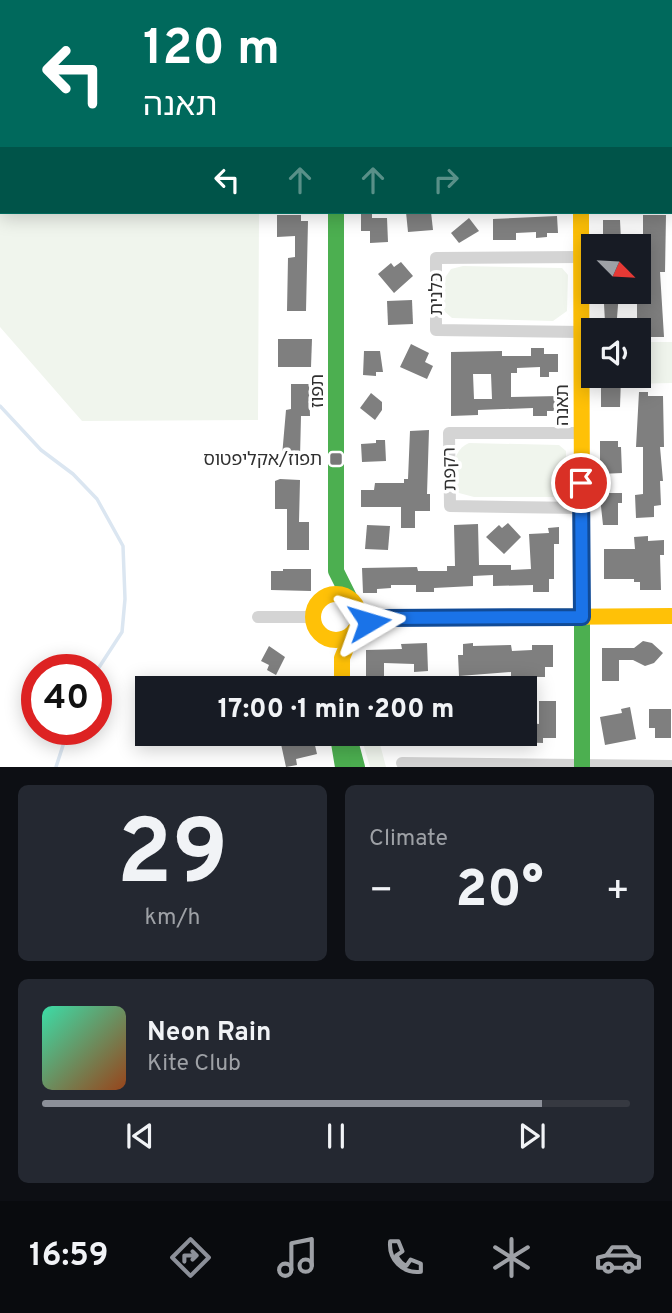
<!DOCTYPE html>
<html lang="en">
<head>
<meta charset="utf-8">
<style>
  body { margin:0; font-family:Overpass,"Noto Sans Hebrew",sans-serif; background:#242831; color:#f1f3f6; height:100vh; display:flex; flex-direction:column; font-size:26px; white-space:nowrap }
  * { box-sizing:border-box; margin:0 }
  p { font-size:23px; color:#9ea1a6 }
  .icon { flex:none; width:38px; height:38px; fill:none; stroke:currentColor; stroke-width:2; stroke-linecap:round; stroke-linejoin:round }
  .map { position:relative; height:767px; overflow:hidden }
  .side { display:flex; flex-direction:column; gap:18px; padding:18px; background:#0d0f14; flex:1 }
  .side>* { flex:none }
  .guide { position:absolute; left:0px; top:0px; width:672px; height:214px; box-shadow:0 4px 18px #0003; background:#00695c; color:#fff; overflow:hidden }
  .needle { width:46px; rotate:114deg }
  .fabs { position:absolute; left:581px; top:234px; display:grid; gap:14px }
  .fabs a { display:grid; place-items:center; width:70px; height:70px; border-radius:0px; background:#171b24; box-shadow:0 4px 18px #0003; font-size:35px }
  .speed { position:absolute; left:21px; top:654px; display:flex; gap:14px; font-size:35px; font-weight:700; text-align:center }
  .speed>* { display:grid; place-content:center; width:91px; height:91px; border-radius:50%; background:#171b24; box-shadow:0 4px 18px #0003; line-height:1 }
  .speed .limit { border:10px solid #d22; background:#fff; color:#111 }
  .pin { position:absolute; display:grid; place-items:center; width:60px; height:60px; color:#fff; margin:-30px; border:4px solid #fff; border-radius:50%; box-shadow:0 2px 7px #0007 }
  .me { position:absolute; width:77px; margin:-38px; rotate:83deg; stroke-linejoin:round; filter:drop-shadow(0 0 5px #0008) }
  .turn { display:flex; align-items:center; gap:24px; height:147px; padding:0 28px; font-size:32px }
  .turn .icon { width:91px; height:91px; stroke-width:2.5 }
  .turn b { display:block; font-size:49px; line-height:60px }
  .lanes { display:flex; align-items:center; height:66px; padding:0 28px; background:#0003; justify-content:center; gap:35px; direction:ltr }
  .lanes .off { opacity:.35 }
  .big { font-size:52px; font-weight:800; line-height:1.1 }
  .side .tile { flex:1; display:flex; flex-direction:column; justify-content:center; gap:10px; min-width:0; padding:0 24px; border-radius:10px; background:#242831 }
  .side .dial { align-items:center; gap:0 }
  .dial b { font-size:91px; line-height:1 }
  .song { display:flex; align-items:center; gap:21px }
  .cover { width:84px; height:84px; border-radius:10px; background:linear-gradient(135deg,hsl(160 70% 55%),hsl(20 70% 35%)) }
  .played { height:7px; border-radius:4px; background:linear-gradient(90deg,#8c9099 85%,#363941 85%) }
  .keys { display:flex; justify-content:space-around; direction:ltr }
  .heat { display:flex; justify-content:space-between; align-items:center; font-size:38px; direction:ltr }
  .side .tiles { flex:1; display:grid; gap:18px; grid-template-columns:1fr 1fr }
  .tile:last-child { grid-column:span 2 }
  .trip { position:absolute; left:135px; top:676px; width:402px; height:70px; border-radius:0px; background:#171b24; box-shadow:0 4px 18px #0003; font-weight:800; line-height:70px; text-align:center }
  .dock { display:flex; height:112px; justify-content:space-around; align-items:center; background:#090b0e; color:#9ea1a6 }
  .dock .icon { width:49px; height:49px }
  .dock .on { color:#8c9099 }
  .dock b { font-size:32px; color:#f1f3f6 }
  .map>svg:first-child { display:block }
  .green { fill:#f0f5ed }
  .lines { fill:none; stroke-linecap:round; stroke-linejoin:round }
  .stream { stroke:#dbe6f1; stroke-width:3.5 }
  .building { fill:#7f7f7f; fill-rule:evenodd }
  .street { stroke:#d4d4d4; stroke-width:12 }
  .fast { stroke:#4caf50; stroke-width:16 }
  .slow { stroke:#ffc107; stroke-width:16 }
  .route-casing { stroke:#114b97; stroke-width:18 }
  .route { stroke:#1a73e8; stroke-width:12 }
  .poi-dot { fill:#787878; stroke:#fff; stroke-width:2.5 }
  .labels { text-anchor:middle; stroke-width:7; stroke-linejoin:round; paint-order:stroke }
  .street-label { font-size:18px; fill:#303030; stroke:#fff }
  .poi-label { font-size:18px; fill:#303030; stroke:#fff; text-anchor:end }
</style>
</head>
<body>
<div class="map">
<svg width="672" height="767" viewBox="0 0 672 767">
  <rect width="100%" height="100%" fill="#fff"/>
  <g class="green">
    <polygon points="0,0 260,0 2,2 2,212 259,212 258,420 82,421 0,327"/>
    <polygon points="463,266 562,268 568,275 567,311 553,321 452,318 444,311 442,282 451,269"/>
    <polygon points="639,342 672,342 672,383 629,384 629,376 639,376"/>
    <path d="M 469,443 L 559,445 L 566,451 L 566,488 L 556,497 L 474,497 L 459,493 C 449,479 451,450 469,443 Z"/>
    <polygon points="360,733 377,733 386,767 370,767"/>
  </g>
  <g class="lines">
    <g class="stream">
      <polyline points="0,406 41,450 73,474 97,499 123,546 125,599 122,632 96,672"/>
      <polyline points="56,767 68,730"/>
    </g>
  </g>
  <g class="building">
    <polygon points="361,212 372,212 372,218 387,218 388,242 370,243 370,231 361,231"/>
    <polygon points="406,212 431,212 433,230 408,232"/>
    <polygon points="277,215 301,215 301,221 308,221 306,311 287,311 288,258 295,257 295,236 277,237"/>
    <polygon points="643,215 666,215 665,272 660,272 664,337 639,337 637,331 637,300 642,300 639,252 643,252"/>
    <polygon points="557,216 558,233 547,233 547,237 536,238 536,232 516,233 516,240 493,240 493,219"/>
    <polygon points="469,218 479,231 459,243 451,233"/>
    <polygon points="603,220 620,220 621,241 615,241 615,247 599,247 599,235 603,235"/>
    <polygon points="401,262 413,276 394,293 378,274 391,263 394,267"/>
    <polygon points="599,292 619,292 616,331 598,331 598,322 605,322 604,304 600,304"/>
    <polygon points="412,300 413,324 388,325 387,301"/>
    <polygon points="278,339 312,339 311,367 278,367"/>
    <polygon points="411,344 429,353 425,362 433,366 427,379 400,367"/>
    <path d="M 531,348 L 544,348 L 544,354 L 558,354 L 558,372 L 549,372 L 549,377 L 540,377 L 540,367 L 517,368 L 517,373 L 511,373 L 511,397 L 559,396 L 559,411 L 547,411 L 547,416 L 533,416 L 533,408 L 478,410 L 478,415 L 451,416 L 451,352 L 502,351 L 502,356 L 531,356 ZM 473,374 L 491,374 L 492,399 L 474,399 Z"/>
    <polygon points="364,351 380,351 383,372 376,372 376,376 363,375"/>
    <polygon points="601,378 621,378 620,407 601,407"/>
    <polygon points="291,384 309,384 310,416 301,416 300,457 282,456 286,410 291,409"/>
    <polygon points="639,392 648,392 648,396 663,396 664,447 660,447 663,481 660,481 661,505 654,506 654,517 636,518 635,495 643,494 643,447 636,447"/>
    <polygon points="371,393 382,402 382,410 375,420 360,408"/>
    <polygon points="429,430 427,494 430,494 430,511 415,511 415,528 401,528 401,507 361,507 361,490 374,490 375,483 404,483 404,479 408,479 410,431"/>
    <polygon points="376,440 385,440 386,461 362,462 361,444 376,443"/>
    <polygon points="600,441 618,441 618,447 621,447 622,473 600,474"/>
    <polygon points="280,479 300,480 299,522 309,522 309,550 287,550 287,509 275,509 275,481"/>
    <polygon points="605,493 622,493 622,503 618,503 618,525 603,525 600,497 605,497"/>
    <polygon points="508,523 521,537 504,554 486,537 499,525 502,528"/>
    <polygon points="478,524 479,565 511,565 511,570 531,569 529,534 549,533 548,528 559,527 559,544 554,544 554,579 549,579 549,592 533,592 533,585 493,586 493,575 473,576 473,586 434,588 434,592 416,592 416,585 391,585 391,588 377,589 377,593 363,593 362,568 417,567 418,571 447,571 447,566 455,566 454,525"/>
    <polygon points="367,525 390,526 388,550 365,549"/>
    <polygon points="648,536 648,541 664,540 664,555 660,555 661,590 640,590 640,582 634,582 634,579 604,579 604,549 635,549 634,537"/>
    <polygon points="283,569 311,569 311,591 271,590 271,571 283,571"/>
    <polygon points="643,641 652,643 663,653 654,663 645,666 633,660 619,660 619,681 602,681 602,648 634,648"/>
    <polygon points="427,643 428,671 414,672 414,664 384,663 384,688 366,688 366,650 402,649 401,644"/>
    <polygon points="473,643 473,646 511,645 512,651 532,650 532,645 553,645 553,667 545,667 545,677 521,677 521,686 511,686 511,672 459,676 458,655 463,655 463,644"/>
    <polygon points="269,646 285,657 276,675 267,670 269,665 261,661"/>
    <polygon points="539,701 556,701 556,738 543,738 543,743 485,741 485,733 531,733 531,723 539,724"/>
    <polygon points="630,707 636,739 605,745 600,717 622,713 621,709"/>
    <polygon points="649,709 671,709 671,738 655,738 655,728 649,728"/>
    <polygon points="408,733 436,733 435,743 408,742"/>
    <polygon points="293,741 294,746 314,741 317,754 296,759 297,765 286,767 281,744"/>
  </g>
  <g class="lines">
    <g class="street">
      <polyline points="581,2 581,0"/>
      <polyline points="581,332 436,330 436,258 581,257"/>
      <polyline points="581,433 449,433 450,506 581,508"/>
      <polyline points="258,617 314,617"/>
      <polyline points="402,763 672,766"/>
    </g>
    <g class="fast">
      <polyline points="330,0 331,2"/>
      <polyline points="336,212 336,571 350,599"/>
      <polyline points="582,509 582,766"/>
      <polyline points="348,733 357,767"/>
      <polyline points="338,737 343,767"/>
    </g>
    <g class="slow">
      <polyline points="581,212 582,509"/>
      <circle cx="336" cy="617" r="23"/>
      <polyline points="355,630 383,618 672,616"/>
      <polyline points="342,688 342,658 352,634"/>
    </g>
  </g>
  <g class="lines">
    <g class="route-casing">
      <polyline id="route" points="369,622 383,618 582,617 581,483"/>
    </g>
    <use href="#route" class="route"/>
  </g>
  <rect class="poi-dot" x="329" y="452" width="14" height="14" rx="3.5"/>
  <g class="labels">
    <g class="street-label">
      <text transform="translate(436 294) rotate(-90)" y="6">כלנית</text>
      <text transform="translate(317 391) rotate(-90)" y="6">תפוז</text>
      <text transform="translate(562 405) rotate(-90)" y="6">תאנה</text>
      <text transform="translate(449 469) rotate(-91)" y="6">רקפת</text>
    </g>
    <g class="poi-label">
      <text x="322" y="465">תפוז/אקליפטוס</text>
    </g>
  </g>
</svg>
<div class="fabs">
<a><svg class="needle" viewBox="-14 -14 28 28"><path d="M0-13l5 13h-10z" fill="#e53935"/><path d="M0 13l5-13h-10z" fill="#9ea1a6"/></svg></a>
<a><svg class="icon" aria-label="sound" viewBox="0 0 24 24"><path d="M4 9h4l5-4v14l-5-4H4zM17 9q2 3 0 6"/></svg></a>
</div>
<div class="speed"><div class="limit">40</div></div>
<div class="pin" style="left:581px;top:483px;background:#d93025"><svg class="icon" aria-label="arrive" viewBox="0 0 24 24"><path d="M6 21V4h12l-3 4 3 4H6"/></svg></div>
<svg class="me" style="left:369px;top:622px" viewBox="-20 -20 40 40"><path d="M0-17L14 15 0 8-14 15z" fill="#1a73e8" stroke="#fff" stroke-width="4"/></svg>
<div class="trip">17:00 · 1 min · 200 m</div>
<div class="guide">
<div class="turn"><svg class="icon" aria-label="left" viewBox="0 0 24 24"><path d="M17 20v-9H6M10 6l-5 5 5 5"/></svg><div><b>120 m</b>תאנה</div></div>
<div class="lanes"><svg class="icon" aria-label="left" viewBox="0 0 24 24"><path d="M17 20v-9H6M10 6l-5 5 5 5"/></svg><svg class="icon off" aria-label="ahead" viewBox="0 0 24 24"><path d="M12 20V5M6 11l6-6 6 6"/></svg><svg class="icon off" aria-label="ahead" viewBox="0 0 24 24"><path d="M12 20V5M6 11l6-6 6 6"/></svg><svg class="icon off" aria-label="right" viewBox="0 0 24 24"><path d="M7 20v-9h11M14 6l5 5-5 5"/></svg></div>
</div>
</div>
<section class="side">
<div class="tiles">
<div class="tile dial"><b>29</b><p>km/h</p></div>
<div class="tile"><p>Climate</p>
<div class="heat"><a>−</a><b class="big">20°</b><a>+</a></div>
</div>
<div class="tile">
<div class="song"><i class="cover"></i><div><b>Neon Rain</b><p>Kite Club</p></div></div>
<div class="played"></div>
<div class="keys"><svg class="icon" aria-label="previous" viewBox="0 0 24 24"><path d="M18 5L8 12l10 7zM5 5v14"/></svg><svg class="icon" aria-label="pause" viewBox="0 0 24 24"><path d="M8 5v14M16 5v14"/></svg><svg class="icon" aria-label="next" viewBox="0 0 24 24"><path d="M6 5l10 7-10 7zM19 5v14"/></svg></div>
</div>
</div>
</section>
<nav class="dock">
<b>16:59</b>
<svg class="icon on" aria-label="directions" viewBox="0 0 24 24"><path d="M12 3l9 9-9 9-9-9zM9 14v-3h6M13 9l2 2-2 2"/></svg>
<svg class="icon" aria-label="music" viewBox="0 0 24 24"><path d="M9 18V5l10-2v13"/><circle cx="6" cy="18" r="3"/><circle cx="16" cy="16" r="3"/></svg>
<svg class="icon" aria-label="phone" viewBox="0 0 24 24"><path d="M5 4h4l2 5-3 2q2 4 5 5l2-3 5 2v4C11 20 4 13 5 4z"/></svg>
<svg class="icon" aria-label="climate" viewBox="0 0 24 24"><path d="M12 3v18M4 7l16 10M4 17L20 7"/></svg>
<svg class="icon" aria-label="car" viewBox="0 0 24 24"><path d="M5 17H2v-5l4-1 3-4h7l3 4 3 1v5h-3M9 17h6M6 11h13"/><circle cx="7" cy="17" r="2"/><circle cx="17" cy="17" r="2"/></svg>
</nav>
</body>
</html>
